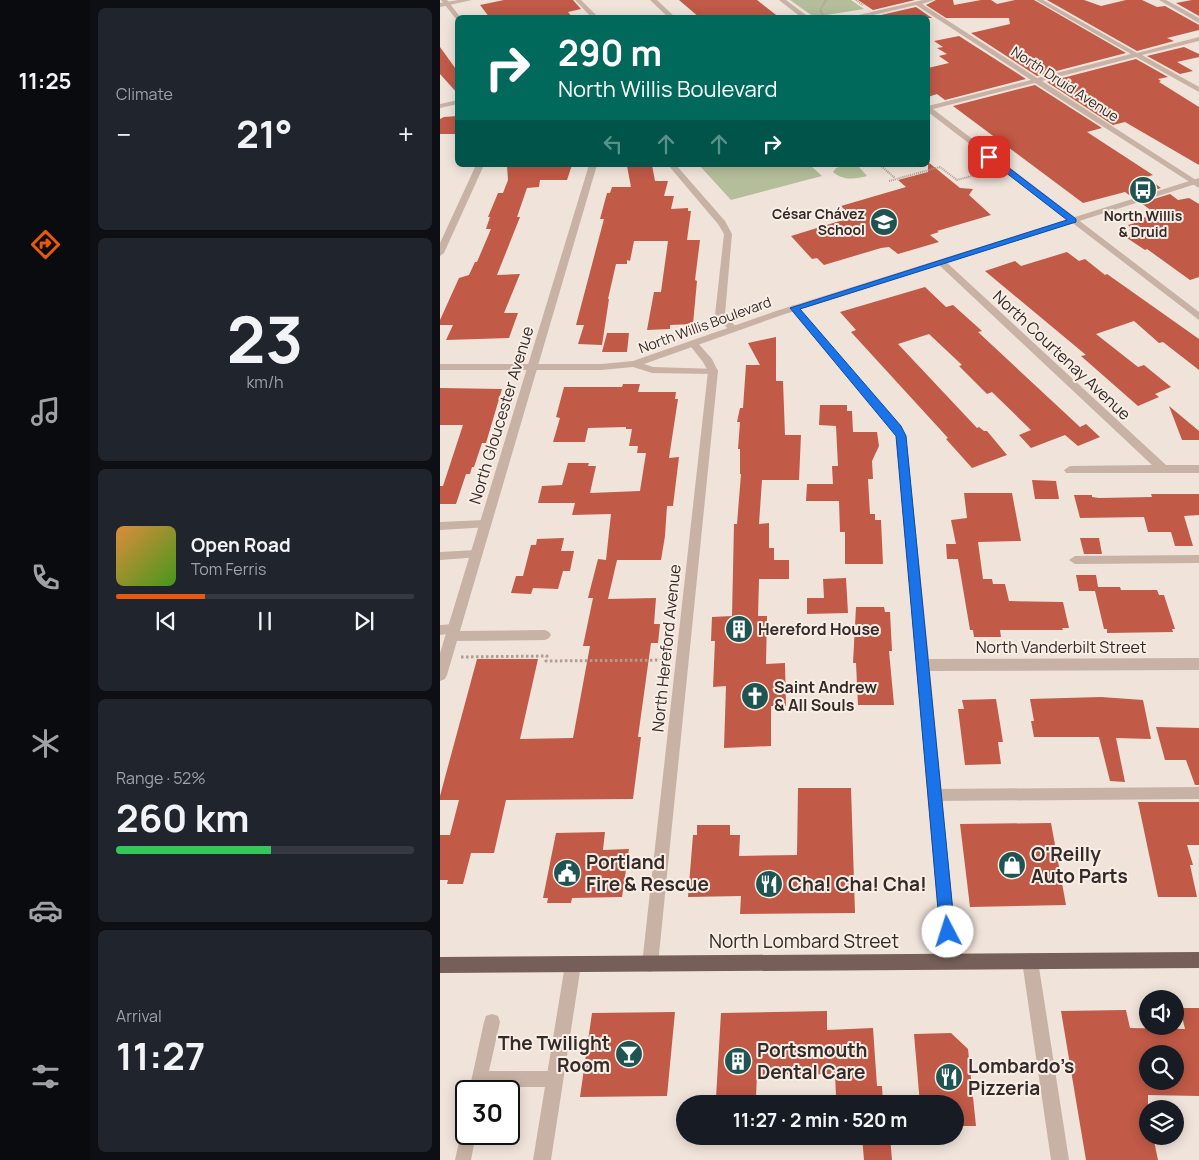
<!DOCTYPE html>
<html lang="en">
<head>
<meta charset="utf-8">
<style>
  body { margin:0; font-family:Manrope,sans-serif; background:#20242c; color:#f1f3f6; height:100vh; display:flex; flex-direction:column; font-size:19px; white-space:nowrap }
  * { box-sizing:border-box; margin:0 }
  p { font-size:16px; color:#9ea1a6 }
  .icon { flex:none; width:28px; height:28px; fill:none; stroke:currentColor; stroke-width:2; stroke-linecap:round; stroke-linejoin:round }
  .map { position:relative; flex:1; overflow:hidden }
  .sheet { display:flex; flex-direction:column; gap:8px; padding:8px; background:#0d0f14; width:350px }
  .sheet>* { flex:none }
  .top-card { position:absolute; left:15px; top:15px; width:475px; height:152px; border-radius:8px; box-shadow:0 2px 12px #0003; background:#00695c; color:#fff; overflow:hidden }
  .buttons { position:absolute; left:699px; top:990px; display:grid; gap:10px }
  .buttons a { display:grid; place-items:center; width:45px; height:45px; border-radius:50%; background:#171b24; box-shadow:0 2px 12px #0003; font-size:25px }
  .speed { position:absolute; left:15px; top:1080px; display:flex; gap:10px; font-size:25px; font-weight:700; text-align:center }
  .speed>* { display:grid; place-content:center; width:65px; height:65px; border-radius:50%; background:#171b24; box-shadow:0 2px 12px #0003; line-height:1 }
  .speed .limit { border:2px solid #111; border-radius:8px; background:#fff; color:#111 }
  .pin { position:absolute; display:grid; place-items:center; width:42px; height:42px; color:#fff; margin:-21px; border-radius:10px; box-shadow:0 2px 8px #0006 }
  .me { position:absolute; width:55px; margin:-28px; rotate:355deg; stroke-linejoin:round; filter:drop-shadow(0 0 4px #0008) }
  .turn { display:flex; align-items:center; gap:18px; height:105px; padding:0 20px; font-size:22px }
  .turn .icon { width:65px; height:65px; stroke-width:2.5 }
  .turn b { display:block; font-size:35px; line-height:42px }
  .lanes { display:flex; align-items:center; height:48px; padding:0 20px; background:#0003; justify-content:center; gap:25px; direction:ltr }
  .lanes .off { opacity:.35 }
  .big { font-size:38px; font-weight:700; line-height:1.1 }
  .sheet .widget { flex:1; display:flex; flex-direction:column; justify-content:center; gap:8px; min-width:0; padding:0 18px; border-radius:8px; background:#20242c }
  .sheet .dial { align-items:center; gap:0 }
  .dial b { font-size:65px; line-height:1 }
  .song { display:flex; align-items:center; gap:15px }
  .cover { width:60px; height:60px; border-radius:8px; background:linear-gradient(135deg,hsl(30 70% 55%),hsl(100 70% 35%)) }
  .played { height:5px; border-radius:2px; background:linear-gradient(90deg,#ea580c 30%,#363941 30%) }
  .keys { display:flex; justify-content:space-around; direction:ltr }
  .heat { display:flex; justify-content:space-between; align-items:center; font-size:28px; direction:ltr }
  .charge { height:8px; border-radius:4px; background:linear-gradient(90deg,#34c759 52%,#363941 0) }
  .trip { position:absolute; left:236px; top:1095px; width:288px; height:50px; border-radius:25px; background:#171b24; box-shadow:0 2px 12px #0003; font-weight:700; line-height:50px; text-align:center }
  main { display:flex; flex:1; min-height:0 }
  .tab-bar { display:flex; flex-direction:column; width:90px; justify-content:space-around; align-items:center; background:#090b0e; color:#9ea1a6 }
  .tab-bar .icon { width:35px; height:35px }
  .tab-bar .on { color:#ea580c }
  .tab-bar b { font-size:22px; color:#f1f3f6 }
  .map>svg:first-child { display:block }
  .green { fill:#b5be9a }
  .building { fill:#c15a47; fill-rule:evenodd }
  .lines { fill:none; stroke-linecap:round; stroke-linejoin:round }
  .path-far1 { stroke:#b39c90; stroke-width:2; stroke-dasharray:1 1; stroke-linecap:butt }
  .path { stroke:#b39c90; stroke-width:3; stroke-dasharray:2.5 2.5; stroke-linecap:butt }
  .service { fill:#c8b2a6; fill-rule:evenodd }
  .minor { fill:#c8b2a6; fill-rule:evenodd }
  .tertiary { fill:#c8b2a6; fill-rule:evenodd }
  .primary { fill:#755f58; fill-rule:evenodd }
  .route { fill:#1a73e8; stroke:#114b97 }
  .labels { text-anchor:middle; stroke-width:4; stroke-linejoin:round; paint-order:stroke }
  .far-street-label { font-size:14px; fill:#342a27; stroke:#f8eee6 }
  .far-poi-label { font-size:14px; font-weight:bold; fill:#342a27; stroke:#f8eee6; text-anchor:end }
  .street-label { font-size:16px; fill:#342a27; stroke:#f8eee6 }
  .poi-label { font-size:16px; font-weight:bold; fill:#342a27; stroke:#f8eee6; text-anchor:start }
  .near-poi-label { font-size:19px; font-weight:bold; fill:#342a27; stroke:#f8eee6; text-anchor:start }
  .near-street-label { font-size:19px; fill:#342a27; stroke:#f8eee6 }
</style>
</head>
<body>
<main>
<nav class="tab-bar">
<b>11:25</b>
<svg class="icon on" aria-label="directions" viewBox="0 0 24 24"><path d="M12 3l9 9-9 9-9-9zM9 14v-3h6M13 9l2 2-2 2"/></svg>
<svg class="icon" aria-label="music" viewBox="0 0 24 24"><path d="M9 18V5l10-2v13"/><circle cx="6" cy="18" r="3"/><circle cx="16" cy="16" r="3"/></svg>
<svg class="icon" aria-label="phone" viewBox="0 0 24 24"><path d="M5 4h4l2 5-3 2q2 4 5 5l2-3 5 2v4C11 20 4 13 5 4z"/></svg>
<svg class="icon" aria-label="climate" viewBox="0 0 24 24"><path d="M12 3v18M4 7l16 10M4 17L20 7"/></svg>
<svg class="icon" aria-label="car" viewBox="0 0 24 24"><path d="M5 17H2v-5l4-1 3-4h7l3 4 3 1v5h-3M9 17h6M6 11h13"/><circle cx="7" cy="17" r="2"/><circle cx="17" cy="17" r="2"/></svg>
<svg class="icon" aria-label="filters" viewBox="0 0 24 24"><path d="M4 7h16M4 17h16"/><circle cx="9" cy="7" r="2"/><circle cx="15" cy="17" r="2"/></svg>
</nav>
<section class="sheet">
<div class="widget"><p>Climate</p>
<div class="heat"><a>−</a><b class="big">21°</b><a>+</a></div>
</div>
<div class="widget dial"><b>23</b><p>km/h</p></div>
<div class="widget">
<div class="song"><i class="cover"></i><div><b>Open Road</b><p>Tom Ferris</p></div></div>
<div class="played"></div>
<div class="keys"><svg class="icon" aria-label="previous" viewBox="0 0 24 24"><path d="M18 5L8 12l10 7zM5 5v14"/></svg><svg class="icon" aria-label="pause" viewBox="0 0 24 24"><path d="M8 5v14M16 5v14"/></svg><svg class="icon" aria-label="next" viewBox="0 0 24 24"><path d="M6 5l10 7-10 7zM19 5v14"/></svg></div>
</div>
<div class="widget"><p>Range · 52%</p><b class="big">260 km</b><div class="charge"></div></div>
<div class="widget"><p>Arrival</p><b class="big">11:27</b></div>
</section>
<div class="map">
<svg width="759" height="1160" viewBox="0 0 759 1160">
  <rect width="100%" height="100%" fill="#f0e3da"/>
  <g class="green">
    <polygon points="350,0 411,0 424,9 374,17"/>
    <polygon points="259,165 370,165 382,176 291,200"/>
    <path d="M 406,165 L 419,167 L 427,176 C 415,179 403,181 393,172 L 396,168 Z"/>
  </g>
  <g class="building">
    <polygon points="64,0 133,0 141,9 128,12 133,18 50,18 40,5"/>
    <polygon points="239,0 317,0 340,18 260,18"/>
    <polygon points="418,0 475,0 433,10"/>
    <polygon points="496,0 513,0 514,5 541,0 551,0 557,4 575,0 594,0 686,53 597,76 531,33 570,24 569,18 506,18 486,5"/>
    <polygon points="607,0 644,0 661,6 686,0 702,0 717,7 725,6 759,25 759,30 727,38 734,41 697,51"/>
    <polygon points="752,0 759,0 759,16 736,3"/>
    <polygon points="476,7 492,18 444,18 441,15"/>
    <polygon points="519,36 586,79 505,100 497,94 488,97 488,68 509,63 499,56 507,54 497,48 503,47 494,41"/>
    <polygon points="0,47 18,72 18,94 0,74"/>
    <polygon points="744,47 759,54 759,57 737,62 753,71 740,74 707,56"/>
    <polygon points="696,59 728,77 718,79 721,81 719,82 759,107 759,165 685,122 673,125 607,82"/>
    <polygon points="595,85 662,128 647,132 713,175 706,177 721,188 692,197 685,192 643,203 513,106"/>
    <polygon points="18,116 18,134 0,134 0,119 4,117"/>
    <polygon points="488,162 520,188 533,189 529,195 551,215 497,231 499,232 490,235 499,242 458,254 449,247 441,248 384,265 377,258 372,259 351,236 403,220 400,218 403,217 398,212 405,210 401,206 466,187 458,180 488,172"/>
    <polygon points="132,165 127,180 100,180 99,187 87,188 77,217 80,217 57,275 80,274 64,313 78,313 69,338 6,340 13,325 0,325 0,320 19,278 29,275 35,262 37,262 51,229 46,229 50,217 48,217 58,193 63,193 68,180 67,166"/>
    <polygon points="212,165 215,181 228,181 224,196 234,196 231,209 248,208 248,211 251,211 247,240 260,240 255,280 257,281 253,324 230,325 230,329 207,330 214,292 221,292 228,241 194,241 190,261 187,260 187,264 176,264 168,299 169,299 162,345 138,344 144,325 136,325 164,219 160,219 167,193 170,193 172,187 191,187 187,166"/>
    <polygon points="730,194 738,200 749,198 759,204 759,277 750,280 707,249 705,250 687,238 696,234 689,229 692,229 688,225 705,220 702,218 716,214 701,203"/>
    <polygon points="627,252 639,261 645,259 665,275 667,274 759,339 759,370 723,342 719,343 694,321 656,334 698,367 704,365 731,387 715,394 719,397 698,406 641,356 646,355 545,271 575,261 581,266"/>
    <polygon points="485,287 506,307 513,305 542,331 538,332 640,427 646,424 660,437 638,446 625,435 591,448 579,435 591,430 552,392 547,394 519,366 522,365 489,334 458,344 537,428 539,427 544,431 547,431 567,455 532,468 506,439 508,438 411,332 416,330 400,312"/>
    <polygon points="167,333 189,333 187,352 162,352"/>
    <polygon points="336,337 336,381 343,381 345,435 361,435 359,480 322,480 319,524 329,523 329,548 334,548 334,560 349,560 349,579 319,579 318,616 327,616 326,664 345,663 346,706 331,706 331,746 284,748 286,686 273,687 275,641 271,641 272,617 292,616 294,524 297,524 301,474 300,474 300,449 298,449 300,422 297,422 300,408 303,408 306,365 320,365 308,343"/>
    <polygon points="183,384 200,384 198,392 236,392 235,399 238,399 229,458 239,457 233,506 227,506 225,536 221,560 177,560 168,599 216,598 214,624 220,624 218,643 211,643 198,737 201,737 193,799 66,800 54,853 31,853 23,884 7,884 8,880 0,880 0,835 10,835 19,800 0,800 0,796 37,659 98,659 80,739 133,738 150,646 143,646 153,598 148,598 158,559 166,560 171,514 132,515 135,503 98,503 102,486 122,485 128,463 149,463 148,466 156,466 150,493 200,491 206,453 197,453 198,446 189,446 192,429 186,429 186,427 148,428 145,442 113,442 120,418 116,417 124,387 182,387"/>
    <polygon points="0,388 62,389 46,443 42,443 34,467 32,467 30,474 26,474 16,504 0,504 0,486 3,486 23,425 0,425"/>
    <polygon points="380,405 407,405 407,411 412,411 413,432 437,432 439,446 432,461 433,479 428,479 430,514 435,514 435,520 441,520 443,564 405,564 405,532 400,532 399,501 366,501 367,484 393,484 392,466 398,466 396,426 379,425"/>
    <polygon points="729,406 759,431 759,440 742,440"/>
    <polygon points="592,480 616,481 619,499 595,499"/>
    <polygon points="524,493 572,493 581,541 538,542 543,579 552,579 553,584 565,584 569,601 623,602 629,628 622,628 623,630 560,630 561,637 534,637 533,630 530,630 518,559 507,559 506,544 516,544 511,520 527,518"/>
    <polygon points="711,494 759,494 759,515 744,516 753,546 735,546 731,532 708,532 704,517 640,518 634,495 652,495 652,497 659,498 712,497"/>
    <polygon points="124,538 121,551 134,551 130,571 123,571 118,589 93,588 91,594 71,593 76,576 83,576 91,545 96,545 97,539"/>
    <polygon points="640,538 659,538 662,554 644,554"/>
    <polygon points="636,575 656,575 658,587 680,587 681,590 717,590 719,595 724,595 735,629 732,629 733,632 667,633 667,629 664,629 655,591 639,591"/>
    <polygon points="406,578 408,613 367,614 367,598 384,598 383,579"/>
    <polygon points="416,607 444,607 445,612 450,612 452,651 449,651 454,705 418,705 416,663 413,663"/>
    <polygon points="661,697 703,700 711,739 676,738 685,782 670,781 659,737 594,737 591,721 594,721 590,699"/>
    <polygon points="556,699 563,742 558,742 561,764 525,765 518,709 524,709 522,700"/>
    <polygon points="716,727 759,728 759,785 755,785 746,760 725,760"/>
    <polygon points="358,788 411,788 415,913 300,914 301,896 248,897 253,835 257,835 257,825 290,825 290,835 300,835 299,856 357,855"/>
    <polygon points="698,802 759,802 759,845 747,845 753,865 750,865 757,897 718,897"/>
    <polygon points="611,823 626,905 530,907 520,824"/>
    <polygon points="165,832 163,850 189,849 182,897 132,898 131,903 107,903 108,898 103,898 116,833"/>
    <path d="M 740,1008 L 759,1008 L 759,1096 L 708,1095 L 708,1136 L 713,1136 L 718,1160 L 646,1160 L 621,1011 L 686,1010 L 690,1028 L 745,1029 ZM 708,1054 L 735,1054 L 735,1081 L 708,1081 Z"/>
    <polygon points="387,1011 387,1030 433,1028 437,1086 442,1086 443,1104 427,1104 427,1095 396,1096 395,1074 317,1075 316,1097 276,1098 281,1013"/>
    <polygon points="235,1012 227,1096 140,1097 152,1013"/>
    <polygon points="511,1033 528,1049 536,1126 515,1126 515,1104 480,1104 474,1034"/>
    <polygon points="422,1136 450,1136 452,1160 424,1160"/>
  </g>
  <g class="lines">
    <g class="path-far1">
      <polyline points="416,0 423,5"/>
      <polyline points="385,18 380,10 386,0"/>
      <polyline points="440,165 455,178"/>
      <polyline points="449,181 500,167 517,180 550,171"/>
    </g>
    <polyline class="path" points="21,657 107,656 106,661 228,660"/>
    <g class="service">
      <polygon points="45,520 50,524 49,527 0,530 0,522"/>
      <polygon points="36,550 41,554 40,557 0,560 0,552"/>
      <polygon points="759,555 759,563 635,564 629,560 635,556"/>
      <polygon points="14,624 18,626 19,631 105,630 109,632 111,635 109,638 105,640 12,641 8,639 7,634 0,635 0,625"/>
      <polygon points="759,787 759,799 495,801 490,799 488,795 490,791 495,789"/>
      <polygon points="52,1014 58,1016 60,1022 49,1071 115,1071 121,1073 123,1079 121,1085 115,1087 46,1087 45,1091 29,1091 44,1022 46,1016"/>
      <polygon points="26,1126 26,1134 36,1134 31,1160 15,1160 22,1128"/>
    </g>
    <g class="minor">
      <polygon points="18,0 32,0 0,7 0,3"/>
      <polygon points="135,0 141,0 159,18 152,18"/>
      <polygon points="210,0 217,0 236,18 229,18"/>
      <polygon points="339,0 346,0 370,18 362,18"/>
      <polygon points="483,0 494,0 482,4 597,78 691,54 596,0 603,0 697,53 759,37 759,41 702,55 759,87 759,92 696,57 602,81 759,182 759,188 595,83 493,109 759,312 759,320 488,112 488,106 591,80 476,5 420,18 406,18"/>
      <polygon points="719,0 726,0 759,18 759,23"/>
      <polygon points="18,100 18,104 0,108 0,104"/>
      <polygon points="149,165 157,165 7,675 5,679 0,681 0,653"/>
      <polygon points="228,165 236,165 285,221 292,234 285,314 296,327 296,331 290,331 275,315 284,234 278,224"/>
      <polygon points="501,259 504,260 726,465 759,465 759,473 626,473 624,470 630,466 712,465 498,264 497,262"/>
      <polygon points="354,305 357,306 466,435 489,659 759,658 759,670 490,671 518,961 516,967 510,969 504,967 502,961 456,435 351,310 351,306"/>
      <polygon points="253,340 256,341 272,359 278,371 218,964 216,970 210,972 204,970 202,964 268,371 263,362 248,343"/>
      <polygon points="590,953 596,955 598,961 629,1160 611,1160 582,961 584,955"/>
      <polygon points="133,957 139,959 141,965 111,1160 93,1160 125,965 127,959"/>
    </g>
    <g class="tertiary">
      <polygon points="1,0 7,0 21,18 16,19"/>
      <polygon points="36,165 44,165 4,253 0,256 0,243"/>
      <polygon points="759,178 759,183 342,315 204,364 213,367 277,369 278,371 273,374 212,373 193,367 161,370 0,370 0,364 161,364 193,361 336,311"/>
    </g>
    <polygon class="primary" points="759,952 759,968 0,973 0,957"/>
  </g>
  <polygon class="route" points="547,155 552,155 636,219 636,222 360,309 461,426 466,436 515,932 513,938 508,940 502,938 500,932 456,436 350,308 627,220 547,158"/>
  <defs>
    <g id="bus-disc" transform="scale(1.4375)"><circle r="9.5" fill="#1e5452" stroke="#f8eee6"/><path d="M-5-6H5V4H4V6H2V4H-2V6H-4V4H-5ZM-3.5-4V0h7V-4ZM-3.5 1.2v1.5H-2V1.2ZM2 1.2v1.5H3.5V1.2Z" fill="#fff"/></g>
    <g id="school-disc" transform="scale(1.4375)"><circle r="9.5" fill="#1e5452" stroke="#f8eee6"/><path d="M0-5L7-2L0 1L-7-2ZM-4 1L0 2.5L4 1V4Q0 6-4 4Z" fill="#fff"/></g>
    <g id="building-disc" transform="scale(1.4375)"><circle r="9.5" fill="#1e5452" stroke="#f8eee6"/><path d="M-4-6H4V6H1V3H-1V6H-4ZM-2.5-4.3h1.7v1.8h-1.7ZM.8-4.3h1.7v1.8H.8ZM-2.5-1h1.7V.8h-1.7ZM.8-1h1.7V.8H.8Z" fill="#fff"/></g>
    <g id="church-disc" transform="scale(1.4375)"><circle r="9.5" fill="#1e5452" stroke="#f8eee6"/><path d="M-1.2-6h2.4v3.5h3.3v2.4h-3.3V6h-2.4V-.1h-3.3v-2.4h3.3Z" fill="#fff"/></g>
    <g id="shop-disc" transform="scale(1.4375)"><circle r="9.5" fill="#1e5452" stroke="#f8eee6"/><path d="M-5-2.5h2.3a2.7 3.5 0 0 1 5.4 0H5L5.5 6h-11ZM-1.5-2.5h3a1.5 2.3 0 0 0-3 0Z" fill="#fff"/></g>
    <g id="civic-disc" transform="scale(1.4375)"><circle r="9.5" fill="#1e5452" stroke="#f8eee6"/><path d="M-.6-6.5H3V-4.5H.6V-3L4-1V1h2V6H-6V1h2V-1L-.6-3ZM-1.2 2.5V6h2.4V2.5Z" fill="#fff"/></g>
    <g id="restaurant-disc" transform="scale(1.4375)"><circle r="9.5" fill="#1e5452" stroke="#f8eee6"/><path d="M-5-6h1v4h1v-4h1v4h1v-4h1v5L-1.5 .5V6h-2V.5L-5-1ZM5-6V6H3V1.5H1.5Q1.5-4 5-6Z" fill="#fff"/></g>
    <g id="bar-disc" transform="scale(1.4375)"><circle r="9.5" fill="#1e5452" stroke="#f8eee6"/><path d="M-6-5H6L.8 .8V4.5H3.5V6h-7V4.5H-.8V.8Z" fill="#fff"/></g>
  </defs>
  <g fill-rule="evenodd">
    <use href="#bus-disc" x="703" y="190"/>
    <use href="#school-disc" x="444" y="222"/>
    <use href="#building-disc" x="299" y="629"/>
    <use href="#church-disc" x="315" y="696"/>
    <use href="#shop-disc" x="572" y="865"/>
    <use href="#civic-disc" x="127" y="873"/>
    <use href="#restaurant-disc" x="329" y="884"/>
    <use href="#bar-disc" x="189" y="1054"/>
    <use href="#building-disc" x="298" y="1061"/>
    <use href="#restaurant-disc" x="509" y="1077"/>
  </g>
  <g class="labels">
    <g class="far-street-label">
      <text transform="translate(625 84) rotate(33)" y="5">North Druid Avenue</text>
      <text transform="translate(265 325) rotate(-20)" y="5">North Willis Boulevard</text>
    </g>
    <g class="far-poi-label">
      <text x="425" y="219">César Chávez<tspan x="425" dy="16">School</tspan></text>
      <text x="703" y="221" text-anchor="middle">North Willis<tspan x="703" dy="16">&amp; Druid</tspan></text>
    </g>
    <g class="street-label">
      <text transform="translate(622 355) rotate(43)" y="6">North Courtenay Avenue</text>
      <text transform="translate(61 415) rotate(-73)" y="6">North Gloucester Avenue</text>
      <text x="621" y="653">North Vanderbilt Street</text>
      <text transform="translate(226 648) rotate(-84)" y="6">North Hereford Avenue</text>
    </g>
    <g class="poi-label">
      <text x="318" y="635">Hereford House</text>
      <text x="334" y="693">Saint Andrew<tspan x="334" dy="18">&amp; All Souls</tspan></text>
    </g>
    <g class="near-poi-label">
      <text x="591" y="861">O'Reilly<tspan x="591" dy="22">Auto Parts</tspan></text>
      <text x="146" y="869">Portland<tspan x="146" dy="22">Fire &amp; Rescue</tspan></text>
      <text x="348" y="891">Cha! Cha! Cha!</text>
      <text x="170" y="1050" text-anchor="end">The Twilight<tspan x="170" dy="22">Room</tspan></text>
      <text x="317" y="1057">Portsmouth<tspan x="317" dy="22">Dental Care</tspan></text>
      <text x="528" y="1073">Lombardo’s<tspan x="528" dy="22">Pizzeria</tspan></text>
    </g>
    <g class="near-street-label">
      <text x="364" y="948">North Lombard Street</text>
    </g>
  </g>
</svg>
<div class="buttons">
<a><svg class="icon" aria-label="sound" viewBox="0 0 24 24"><path d="M4 9h4l5-4v14l-5-4H4zM17 9q2 3 0 6"/></svg></a>
<a><svg class="icon" aria-label="search" viewBox="0 0 24 24"><circle cx="10" cy="10" r="6"/><path d="M15 15l6 6"/></svg></a>
<a><svg class="icon" aria-label="layers" viewBox="0 0 24 24"><path d="M12 4l9 5-9 5-9-5zM3 14l9 5 9-5"/></svg></a>
</div>
<div class="speed"><div class="limit">30</div></div>
<div class="pin" style="left:549px;top:157px;background:#d93025"><svg class="icon" aria-label="arrive" viewBox="0 0 24 24"><path d="M6 21V4h12l-3 4 3 4H6"/></svg></div>
<svg class="me" style="left:508px;top:932px" viewBox="-20 -20 40 40"><circle r="19" fill="#fff"/><path d="M0-13L10 11 0 6-10 11z" fill="#1a73e8"/></svg>
<div class="trip">11:27 · 2 min · 520 m</div>
<div class="top-card">
<div class="turn"><svg class="icon" aria-label="right" viewBox="0 0 24 24"><path d="M7 20v-9h11M14 6l5 5-5 5"/></svg><div><b>290 m</b>North Willis Boulevard</div></div>
<div class="lanes"><svg class="icon off" aria-label="left" viewBox="0 0 24 24"><path d="M17 20v-9H6M10 6l-5 5 5 5"/></svg><svg class="icon off" aria-label="ahead" viewBox="0 0 24 24"><path d="M12 20V5M6 11l6-6 6 6"/></svg><svg class="icon off" aria-label="ahead" viewBox="0 0 24 24"><path d="M12 20V5M6 11l6-6 6 6"/></svg><svg class="icon" aria-label="right" viewBox="0 0 24 24"><path d="M7 20v-9h11M14 6l5 5-5 5"/></svg></div>
</div>
</div>
</main>
</body>
</html>
